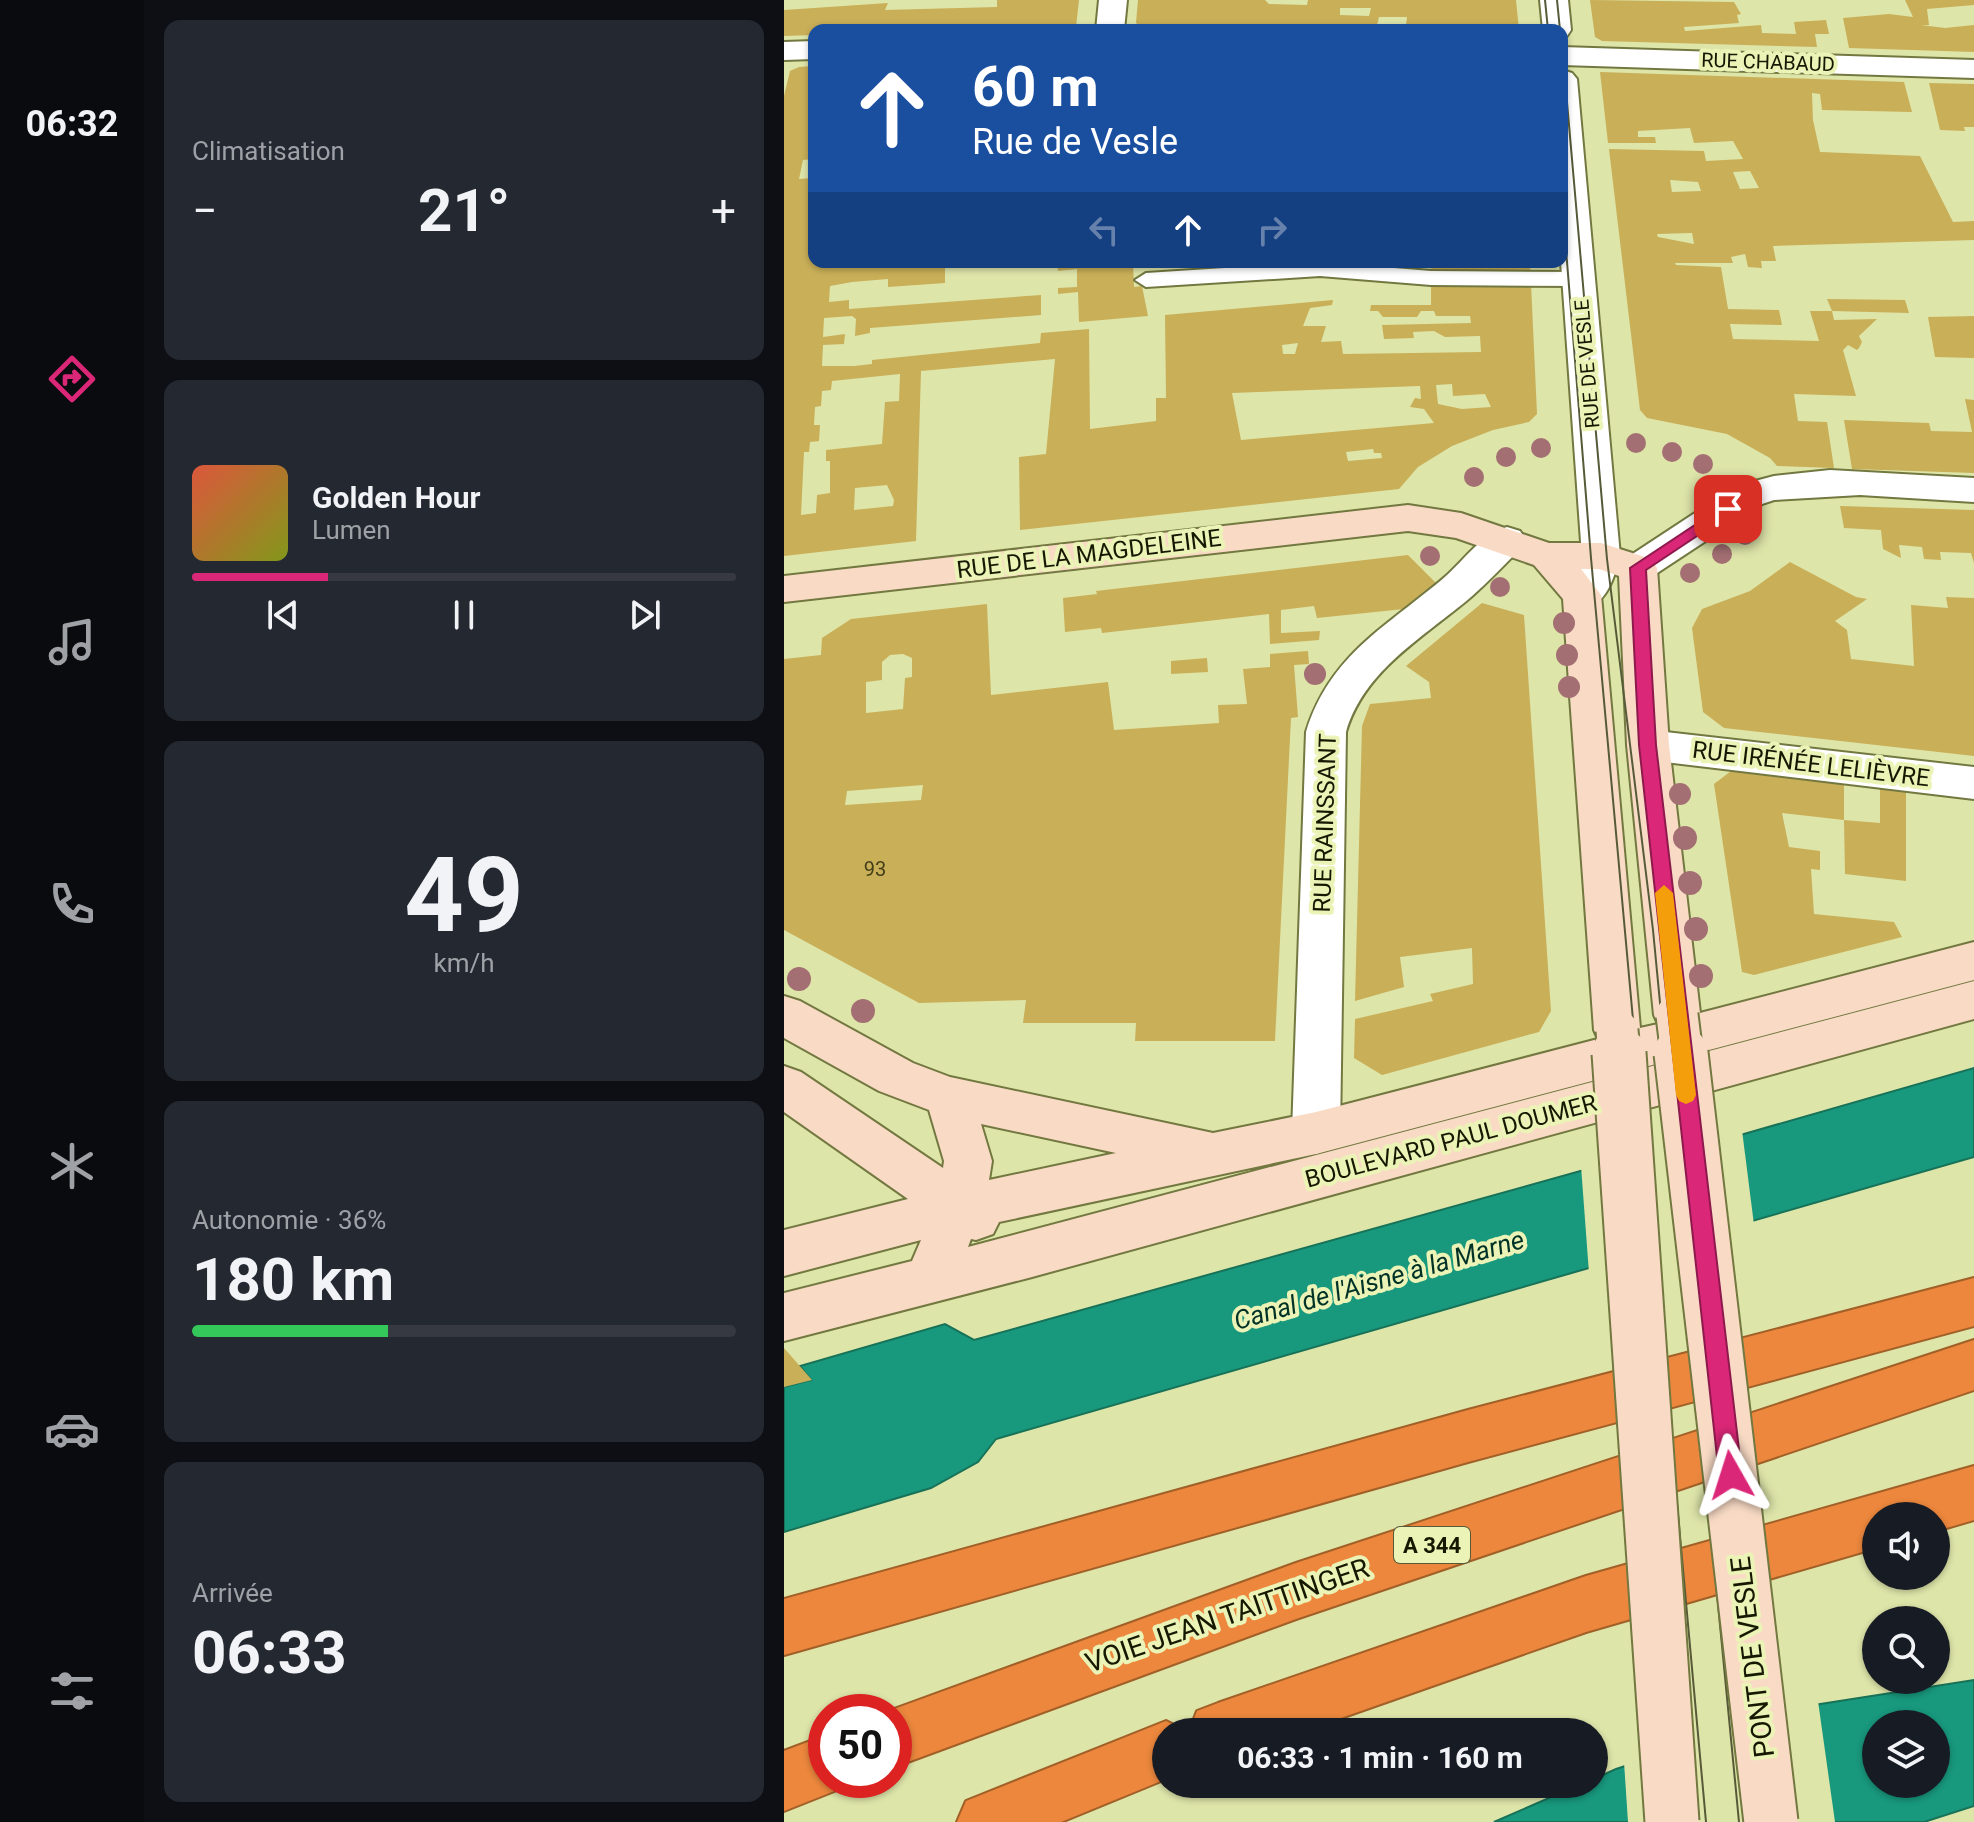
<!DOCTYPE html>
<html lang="fr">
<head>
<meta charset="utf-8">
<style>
  body { margin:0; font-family:Roboto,sans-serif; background:#242831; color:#f1f3f6; height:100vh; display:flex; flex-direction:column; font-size:30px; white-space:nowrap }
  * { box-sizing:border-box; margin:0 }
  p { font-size:26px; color:#9ea1a6 }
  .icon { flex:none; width:44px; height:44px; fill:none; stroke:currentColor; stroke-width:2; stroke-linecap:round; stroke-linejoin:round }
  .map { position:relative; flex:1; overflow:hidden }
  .sheet { display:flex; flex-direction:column; gap:20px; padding:20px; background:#0d0f14; width:640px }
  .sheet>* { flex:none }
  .hud { position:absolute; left:24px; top:24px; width:760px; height:244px; border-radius:16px; box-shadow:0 2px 6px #0004; background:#1a4fa0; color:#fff; overflow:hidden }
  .tools { position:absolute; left:1078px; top:1502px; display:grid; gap:16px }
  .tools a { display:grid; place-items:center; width:88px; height:88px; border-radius:50%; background:#171b24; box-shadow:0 2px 6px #0004; font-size:40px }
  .speed { position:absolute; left:24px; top:1694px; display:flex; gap:16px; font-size:40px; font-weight:700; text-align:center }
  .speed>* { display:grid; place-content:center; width:104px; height:104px; border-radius:50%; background:#171b24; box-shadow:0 2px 6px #0004; line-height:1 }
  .speed .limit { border:12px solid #d22; background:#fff; color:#111 }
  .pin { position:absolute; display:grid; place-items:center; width:68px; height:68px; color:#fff; margin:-34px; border-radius:16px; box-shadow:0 4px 12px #0006 }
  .me { position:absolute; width:88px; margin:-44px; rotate:354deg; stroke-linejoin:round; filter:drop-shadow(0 0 6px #0008) }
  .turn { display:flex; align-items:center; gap:28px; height:168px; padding:0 32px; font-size:36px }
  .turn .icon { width:104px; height:104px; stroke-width:2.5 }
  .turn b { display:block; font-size:56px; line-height:68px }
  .lanes { display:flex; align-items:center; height:76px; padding:0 32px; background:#0003; justify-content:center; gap:40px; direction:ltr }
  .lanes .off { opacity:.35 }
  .big { font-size:60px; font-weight:700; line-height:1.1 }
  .sheet .card { flex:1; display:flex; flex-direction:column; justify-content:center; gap:12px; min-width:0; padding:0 28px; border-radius:16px; background:#242831 }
  .sheet .dial { align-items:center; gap:0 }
  .dial b { font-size:104px; line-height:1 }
  .song { display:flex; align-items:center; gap:24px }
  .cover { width:96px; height:96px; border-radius:12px; background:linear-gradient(135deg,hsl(10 70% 55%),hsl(70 70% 35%)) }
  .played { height:8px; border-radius:4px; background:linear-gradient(90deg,#db2777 25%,#363941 25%) }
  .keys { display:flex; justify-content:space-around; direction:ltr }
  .heat { display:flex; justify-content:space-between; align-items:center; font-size:44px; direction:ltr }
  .charge { height:12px; border-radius:6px; background:linear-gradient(90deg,#34c759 36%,#363941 0) }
  .trip { position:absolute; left:368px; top:1718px; width:456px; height:80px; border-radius:40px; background:#171b24; box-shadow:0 2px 6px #0004; font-weight:700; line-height:80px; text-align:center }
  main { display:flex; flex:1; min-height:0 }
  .menu { display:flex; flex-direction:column; width:144px; justify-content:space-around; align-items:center; background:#090b0e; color:#9ea1a6 }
  .menu .icon { width:56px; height:56px }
  .menu .on { color:#db2777 }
  .menu b { font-size:36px; color:#f1f3f6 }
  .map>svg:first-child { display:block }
  .water { fill:#18987d; stroke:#177258; stroke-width:2; fill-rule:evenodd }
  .pier { fill:#dee5a9 }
  .building { fill:#c9af58; fill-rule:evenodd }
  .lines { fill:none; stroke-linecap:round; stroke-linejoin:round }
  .service-casing { stroke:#727840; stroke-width:4 }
  .pedestrian-casing { stroke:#727840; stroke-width:4 }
  .minor-casing { stroke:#727840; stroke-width:4 }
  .secondary-casing { stroke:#727840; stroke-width:4 }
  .motorway-casing { stroke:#a16028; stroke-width:4 }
  .service { fill:#fff; fill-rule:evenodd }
  .pedestrian { fill:#fff; fill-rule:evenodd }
  .minor { fill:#fff; fill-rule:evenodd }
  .secondary { fill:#f9dbc5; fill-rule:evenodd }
  .motorway { fill:#ec873d; fill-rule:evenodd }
  .tram { stroke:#575a38; stroke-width:2 }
  .secondary-bridge-far1-casing { stroke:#727840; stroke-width:45; stroke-linecap:butt }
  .secondary-bridge-casing { stroke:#727840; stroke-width:57; stroke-linecap:butt }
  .secondary-bridge-far1 { stroke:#f9dbc5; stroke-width:41 }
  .secondary-bridge { stroke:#f9dbc5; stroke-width:53 }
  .tree { fill:#a36f73 }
  .route { fill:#db2777; stroke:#8e194d; stroke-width:2 }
  .slow { fill:#f59e0b }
  .labels { text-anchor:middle; stroke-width:8; stroke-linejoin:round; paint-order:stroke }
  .far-street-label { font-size:20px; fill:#161802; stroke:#ebf3b6 }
  .number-label { font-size:20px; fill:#433e18 }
  .shield { fill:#ebf3b6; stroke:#565a38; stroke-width:2 }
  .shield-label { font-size:22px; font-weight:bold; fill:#161802 }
  .street-label { font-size:24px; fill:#161802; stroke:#ebf3b6 }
  .water-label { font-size:26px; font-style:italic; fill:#003227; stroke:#ebf3b6 }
  .near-street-label { font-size:28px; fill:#161802; stroke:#ebf3b6 }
</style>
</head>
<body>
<main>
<nav class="menu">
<b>06:32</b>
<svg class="icon on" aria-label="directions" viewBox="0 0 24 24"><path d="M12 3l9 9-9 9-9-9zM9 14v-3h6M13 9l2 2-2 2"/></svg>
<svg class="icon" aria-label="music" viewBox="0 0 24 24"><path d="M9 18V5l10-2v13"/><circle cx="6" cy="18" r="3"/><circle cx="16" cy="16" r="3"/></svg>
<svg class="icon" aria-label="phone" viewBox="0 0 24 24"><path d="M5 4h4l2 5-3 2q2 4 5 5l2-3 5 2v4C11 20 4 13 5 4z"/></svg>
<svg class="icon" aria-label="climate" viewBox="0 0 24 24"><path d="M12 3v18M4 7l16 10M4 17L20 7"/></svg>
<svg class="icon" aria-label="car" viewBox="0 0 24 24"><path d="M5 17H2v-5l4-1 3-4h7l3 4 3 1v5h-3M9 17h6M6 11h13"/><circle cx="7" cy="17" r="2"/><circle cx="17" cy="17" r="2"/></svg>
<svg class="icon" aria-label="filters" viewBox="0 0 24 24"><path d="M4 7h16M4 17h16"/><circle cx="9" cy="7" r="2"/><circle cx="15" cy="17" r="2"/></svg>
</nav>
<section class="sheet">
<div class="card"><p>Climatisation</p>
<div class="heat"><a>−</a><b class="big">21°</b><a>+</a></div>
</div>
<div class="card">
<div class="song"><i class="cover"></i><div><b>Golden Hour</b><p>Lumen</p></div></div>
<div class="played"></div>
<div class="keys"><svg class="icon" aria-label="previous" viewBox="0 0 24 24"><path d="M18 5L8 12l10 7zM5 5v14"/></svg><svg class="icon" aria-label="pause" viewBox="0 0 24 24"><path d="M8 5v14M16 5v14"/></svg><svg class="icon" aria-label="next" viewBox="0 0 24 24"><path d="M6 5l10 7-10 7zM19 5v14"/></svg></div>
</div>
<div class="card dial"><b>49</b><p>km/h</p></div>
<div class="card"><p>Autonomie · 36%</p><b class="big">180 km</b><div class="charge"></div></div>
<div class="card"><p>Arrivée</p><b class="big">06:33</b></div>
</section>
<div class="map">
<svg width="1190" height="1822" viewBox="0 0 1190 1822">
  <rect width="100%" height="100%" fill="#dee5a9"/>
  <g class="water">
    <polygon points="1190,1068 1190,1157 212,1439 194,1462 147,1488 0,1532 0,1387 27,1380 16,1366 161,1324 190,1340 800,1170 953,1136"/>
    <path d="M 1190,1680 L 1190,1806 L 1140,1822 L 710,1822 L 797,1784 L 810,1784 L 810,1779 L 832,1769 L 1030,1705 ZM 1092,1724 L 1152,1724 L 1152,1784 L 1092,1784 Z"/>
  </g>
  <g class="pier">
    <polygon points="958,1130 970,1225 805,1273 797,1166"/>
    <polygon points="1034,1701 1051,1822 844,1822 840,1762"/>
  </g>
  <g class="building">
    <polygon points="213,0 295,0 292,27 30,30 30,35 0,36 0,10 104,3 101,10 213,7"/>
    <path d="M 354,0 L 481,0 L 485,4 L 523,5 L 524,0 L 732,0 L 735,30 L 359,28 L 352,23 ZM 556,8 L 587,8 L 585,16 L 556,15 ZM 595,17 L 623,17 L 622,25 L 593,25 Z"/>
    <polygon points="806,0 950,2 957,14 953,15 955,23 900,27 901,31 977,25 978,33 1012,34 1010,22 1042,20 1045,34 1031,34 1033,47 818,41 811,37"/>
    <polygon points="1121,0 1190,0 1190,5 1143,9 1145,25 1137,25 1161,28 1190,25 1190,52 1065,48 1059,18 1105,14 1129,17"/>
    <path d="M 30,66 L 30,134 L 26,143 L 30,143 L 30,159 L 19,160 L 15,179 L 30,178 L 30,262 L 64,262 L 64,264 L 110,262 L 110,268 L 161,264 L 161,283 L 104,287 L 104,279 L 68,282 L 46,286 L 45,302 L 65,300 L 65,309 L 257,295 L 257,315 L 86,328 L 86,333 L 71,336 L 72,319 L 68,316 L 40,318 L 39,337 L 61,334 L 60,344 L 39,345 L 38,366 L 70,366 L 88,364 L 88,360 L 256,343 L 257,333 L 305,329 L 306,429 L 372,421 L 372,398 L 382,398 L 381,315 L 549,300 L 548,305 L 526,308 L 519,326 L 542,326 L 537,342 L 557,341 L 559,354 L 697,352 L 696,336 L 661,337 L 650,331 L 629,332 L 630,338 L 600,339 L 598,325 L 687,323 L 686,316 L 652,316 L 650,311 L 637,311 L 633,317 L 599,317 L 594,311 L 586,311 L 587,305 L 647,305 L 647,262 L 746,262 L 753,414 L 745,422 L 709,430 L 668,446 L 634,467 L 615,489 L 236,530 L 235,457 L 262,454 L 271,359 L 137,371 L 132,541 L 0,556 L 0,96 L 6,71 L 15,67 ZM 514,343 L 511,354 L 499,354 L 498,345 ZM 116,374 L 115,401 L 101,402 L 98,444 L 42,450 L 42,461 L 46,461 L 46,493 L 33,495 L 32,513 L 17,515 L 20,452 L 25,452 L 26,442 L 35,441 L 36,425 L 30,425 L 31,407 L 37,406 L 38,391 L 47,390 L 48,381 ZM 668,384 L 669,396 L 701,394 L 707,407 L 678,409 L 654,404 L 652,385 ZM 636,386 L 637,399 L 631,398 L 626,407 L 640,409 L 650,423 L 457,440 L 448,393 ZM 589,449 L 590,453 L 597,453 L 598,458 L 564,461 L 562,452 ZM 103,485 L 110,500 L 109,506 L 70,510 L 71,488 Z"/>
    <path d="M 816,72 L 1120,82 L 1128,112 L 1038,110 L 1036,94 L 1028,93 L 1029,120 L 1036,152 L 1136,156 L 1169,222 L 1190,221 L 1190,240 L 989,246 L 992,261 L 977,261 L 978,268 L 964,267 L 961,254 L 947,257 L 949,263 L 891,263 L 892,265 L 937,267 L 944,309 L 995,310 L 998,325 L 946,324 L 949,339 L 1035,341 L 1026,311 L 1048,311 L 1050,320 L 1093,319 L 1075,336 L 1078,342 L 1075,348 L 1073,350 L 1064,345 L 1059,350 L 1072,396 L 1010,394 L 1014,421 L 1043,422 L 1050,468 L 993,466 L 986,458 L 943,434 L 863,418 L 856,410 L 825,149 L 920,151 L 922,161 L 959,159 L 949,141 L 910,143 L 906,128 L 854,131 L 854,137 L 871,137 L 872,143 L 824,143 ZM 966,171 L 975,188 L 956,189 L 949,172 ZM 886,180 L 914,182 L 917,191 L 888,192 ZM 908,233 L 910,244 L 874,237 L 873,234 Z"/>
    <polygon points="1145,83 1190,84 1190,127 1180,127 1181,131 1156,130"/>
    <polygon points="273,262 293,262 293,269 274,271"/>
    <polygon points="349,264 350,287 358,286 364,316 295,322 294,292 274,294 274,288 293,287 293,268"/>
    <polygon points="1043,299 1121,300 1125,313 1048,311"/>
    <polygon points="1190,316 1190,358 1151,357 1144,317"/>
    <polygon points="1181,399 1190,400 1190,473 1068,469 1060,420 1145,423 1147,431 1188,432"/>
    <polygon points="1056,506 1190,510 1190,563 1187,553 1156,552 1157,560 1140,559 1138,547 1115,545 1117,558 1099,549 1097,530 1060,528"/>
    <polygon points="624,555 652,583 620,609 533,618 530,606 497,610 497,633 536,631 535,640 486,644 485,614 318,633 317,628 281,632 279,598 313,594 312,591"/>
    <polygon points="1006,562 1072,597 1083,599 1051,621 1063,630 1067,659 1130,666 1127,605 1164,608 1162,597 1190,598 1190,756 940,728 919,712 908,628 918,609 966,591"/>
    <polygon points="698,603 740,615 767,1011 755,1032 598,1075 570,1058 571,1019 649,1001 646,994 689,984 688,948 616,957 620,987 571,1001 578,726 586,704 647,698 645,682 622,666"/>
    <path d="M 203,604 L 207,695 L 324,682 L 330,730 L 435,723 L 434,705 L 463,704 L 459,669 L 486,667 L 486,654 L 524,651 L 525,664 L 510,665 L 514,717 L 507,718 L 491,1041 L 351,1041 L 352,1023 L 239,1023 L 242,1000 L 135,1003 L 0,930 L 0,659 L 37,655 L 38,638 L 67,619 ZM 119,654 L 128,658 L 128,677 L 121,678 L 119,709 L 82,713 L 82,682 L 98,680 L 98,662 L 106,655 ZM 139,785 L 137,800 L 61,805 L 63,791 Z"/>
    <polygon points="423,658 424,672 387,674 387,661"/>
    <polygon points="951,768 1060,781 1060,820 998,813 1005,847 1036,851 1036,870 1027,869 1030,914 1110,922 1118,937 970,975 958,972 930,784"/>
    <polygon points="1096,785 1122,788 1122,881 1061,874 1060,820 1096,823"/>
    <polygon points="0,1348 28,1380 0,1387"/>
  </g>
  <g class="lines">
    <g class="service-casing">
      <polygon id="service" points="536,262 647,271 795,272 806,279 795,286 647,285 536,276 362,287 351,280 362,273"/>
    </g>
    <g class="pedestrian-casing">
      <g id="pedestrian">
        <polygon points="756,0 784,0 787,30 783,36 778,37 778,30 759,30"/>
        <path d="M 778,70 L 788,73 L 793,79 L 836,556 C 828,584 820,615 784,605 L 779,595 L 792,576 L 798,556 L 777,262 Z"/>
      </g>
    </g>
    <g class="minor-casing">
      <g id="minor">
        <polygon points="315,0 343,0 340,30 312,30"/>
        <polygon points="30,41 30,59 0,60 0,42"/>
        <polygon points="778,47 1190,60 1190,78 778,65"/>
        <polygon points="1046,470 1190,478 1190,502 1076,495 990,500 978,504 867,577 854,581 841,577 835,568 841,559 952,486 990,476"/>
        <path d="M 723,527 L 736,531 L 742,540 L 736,549 C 720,565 704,582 687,597 C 640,637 580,670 562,732 L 556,1133 L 549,1148 L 532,1154 L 515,1148 L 508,1133 L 522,732 C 546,654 604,626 662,576 C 681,559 698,534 723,527 Z"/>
        <polygon points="864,730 1190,767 1190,799 864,760 849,756 843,745 849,734"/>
      </g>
    </g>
    <g class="secondary-casing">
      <path id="secondary" d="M 624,505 L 677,513 L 765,543 L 817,543 L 867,559 L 873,568 L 885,745 L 916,1013 L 1190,942 L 1190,980 L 532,1154 L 215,1222 L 209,1234 L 192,1240 L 187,1239 L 184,1247 L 1190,981 L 1190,1019 L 248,1277 L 0,1341 L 0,1293 L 128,1261 L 137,1240 L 0,1276 L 0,1230 L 124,1199 L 0,1112 L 0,1066 L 17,1072 L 159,1168 L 160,1161 L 145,1110 L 95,1091 L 0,1038 L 0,996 L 16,1001 L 129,1063 L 166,1077 L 429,1133 L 532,1112 L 814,1039 L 810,1030 L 779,599 L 750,565 L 672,538 L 624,531 L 0,602 L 0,576 ZM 797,569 L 815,569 L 835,576 L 843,745 L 870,1015 L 874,1024 L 856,1028 L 817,595 ZM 197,1124 L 332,1153 L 205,1180 L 208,1161 Z"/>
    </g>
    <g class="motorway-casing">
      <g id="motorway">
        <polygon points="1190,1278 1190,1326 684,1462 0,1655 0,1599 684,1410"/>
        <polygon points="1190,1340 1190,1390 512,1619 110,1767 110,1712 102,1712 110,1709 512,1563"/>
        <polygon points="1190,1466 1190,1520 1152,1531 1152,1516 1092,1516 1092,1548 802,1632 517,1732 405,1732 413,1711 434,1703 802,1576"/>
        <polygon points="382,1721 404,1732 382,1732 382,1779 277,1822 173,1822 182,1801"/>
        <polygon points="42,1735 42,1780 65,1780 63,1786 0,1811 0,1751"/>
      </g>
    </g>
    <use href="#service" class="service"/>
    <use href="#pedestrian" class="pedestrian"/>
    <use href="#minor" class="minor"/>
    <use href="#secondary" class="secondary"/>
    <use href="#motorway" class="motorway"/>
    <g class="tram">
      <polyline points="761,0 764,30"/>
      <polyline points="773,0 776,30"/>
      <polyline points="778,45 823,559 869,930 955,1822"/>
      <polyline points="778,200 807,558 922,1822"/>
    </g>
    <g class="secondary-bridge-far1-casing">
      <g id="secondary-bridge-far1">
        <polyline points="893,1015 898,1055"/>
        <polyline points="833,1030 835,1055"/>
      </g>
    </g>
    <g class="secondary-bridge-casing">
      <g id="secondary-bridge">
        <polyline points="835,1053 888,1822"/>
        <polyline points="897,1053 987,1822"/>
      </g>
    </g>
    <use href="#secondary-bridge-far1" class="secondary-bridge-far1"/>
    <use href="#secondary-bridge" class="secondary-bridge"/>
  </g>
  <g class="tree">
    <circle cx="852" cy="443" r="10"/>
    <circle cx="757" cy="448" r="10"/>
    <circle cx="888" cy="452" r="10"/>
    <circle cx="722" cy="457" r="10"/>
    <circle cx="919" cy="464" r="10"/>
    <circle cx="690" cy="477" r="10"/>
    <circle cx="961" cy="535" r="10"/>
    <circle cx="938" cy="554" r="10"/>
    <circle cx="646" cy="556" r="10"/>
    <circle cx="906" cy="573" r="10"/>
    <circle cx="716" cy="587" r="10"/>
    <circle cx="780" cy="623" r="11"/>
    <circle cx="783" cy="655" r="11"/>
    <circle cx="531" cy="674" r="11"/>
    <circle cx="785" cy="687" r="11"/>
    <circle cx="896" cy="794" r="11"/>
    <circle cx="901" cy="838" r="12"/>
    <circle cx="906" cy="883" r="12"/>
    <circle cx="912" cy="929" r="12"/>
    <circle cx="917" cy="976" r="12"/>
    <circle cx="15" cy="979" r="12"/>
    <circle cx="79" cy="1011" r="12"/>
  </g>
  <polygon class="route" points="944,503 949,505 949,512 862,570 872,745 958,1475 954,1483 947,1486 939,1483 935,1475 855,745 846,568"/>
  <polygon class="slow" points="880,885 889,893 912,1095 909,1101 902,1104 895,1101 892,1095 871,893"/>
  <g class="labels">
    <g class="far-street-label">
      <text transform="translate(984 62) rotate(2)" y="7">RUE CHABAUD</text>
      <text transform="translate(803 364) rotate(-95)" y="7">RUE DE VESLE</text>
    </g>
    <g class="number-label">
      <text x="91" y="876">93</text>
    </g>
    <rect class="shield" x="610" y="1527" width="76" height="36" rx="6"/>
    <g class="shield-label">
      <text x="648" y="1553">A 344</text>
    </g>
    <g class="street-label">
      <text transform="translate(305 554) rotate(-7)" y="8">RUE DE LA MAGDELEINE</text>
      <text transform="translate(1027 764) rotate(7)" y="8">RUE IRÉNÉE LELIÈVRE</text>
      <text transform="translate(541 823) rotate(-88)" y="8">RUE RAINSSANT</text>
      <text transform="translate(667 1141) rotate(-15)" y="8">BOULEVARD PAUL DOUMER</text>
    </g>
    <g class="water-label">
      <text transform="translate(595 1280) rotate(-16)" y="9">Canal de l'Aisne à la Marne</text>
    </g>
    <g class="near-street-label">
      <text transform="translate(443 1615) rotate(-19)" y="10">VOIE JEAN TAITTINGER</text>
      <text transform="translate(968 1657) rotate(-97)" y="10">PONT DE VESLE</text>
    </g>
  </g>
</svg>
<div class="tools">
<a><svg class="icon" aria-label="sound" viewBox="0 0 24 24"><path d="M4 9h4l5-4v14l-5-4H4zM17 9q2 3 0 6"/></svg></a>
<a><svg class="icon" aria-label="search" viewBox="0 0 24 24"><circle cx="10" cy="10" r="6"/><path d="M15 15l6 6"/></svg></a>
<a><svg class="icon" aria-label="layers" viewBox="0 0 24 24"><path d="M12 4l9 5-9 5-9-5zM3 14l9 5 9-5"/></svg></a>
</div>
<div class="speed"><div class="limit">50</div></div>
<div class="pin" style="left:944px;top:509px;background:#d93025"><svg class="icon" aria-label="arrive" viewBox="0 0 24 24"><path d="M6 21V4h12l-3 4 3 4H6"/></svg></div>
<svg class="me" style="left:947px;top:1475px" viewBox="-20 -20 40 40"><path d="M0-17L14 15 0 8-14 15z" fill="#db2777" stroke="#fff" stroke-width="4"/></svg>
<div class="trip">06:33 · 1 min · 160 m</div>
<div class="hud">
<div class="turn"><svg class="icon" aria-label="ahead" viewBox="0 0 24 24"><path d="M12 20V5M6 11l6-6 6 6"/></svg><div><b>60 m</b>Rue de Vesle</div></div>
<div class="lanes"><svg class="icon off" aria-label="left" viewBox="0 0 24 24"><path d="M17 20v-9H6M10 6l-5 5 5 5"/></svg><svg class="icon" aria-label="ahead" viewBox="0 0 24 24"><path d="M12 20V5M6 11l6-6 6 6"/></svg><svg class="icon off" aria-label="right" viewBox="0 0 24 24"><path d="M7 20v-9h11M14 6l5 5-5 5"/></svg></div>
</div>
</div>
</main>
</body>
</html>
